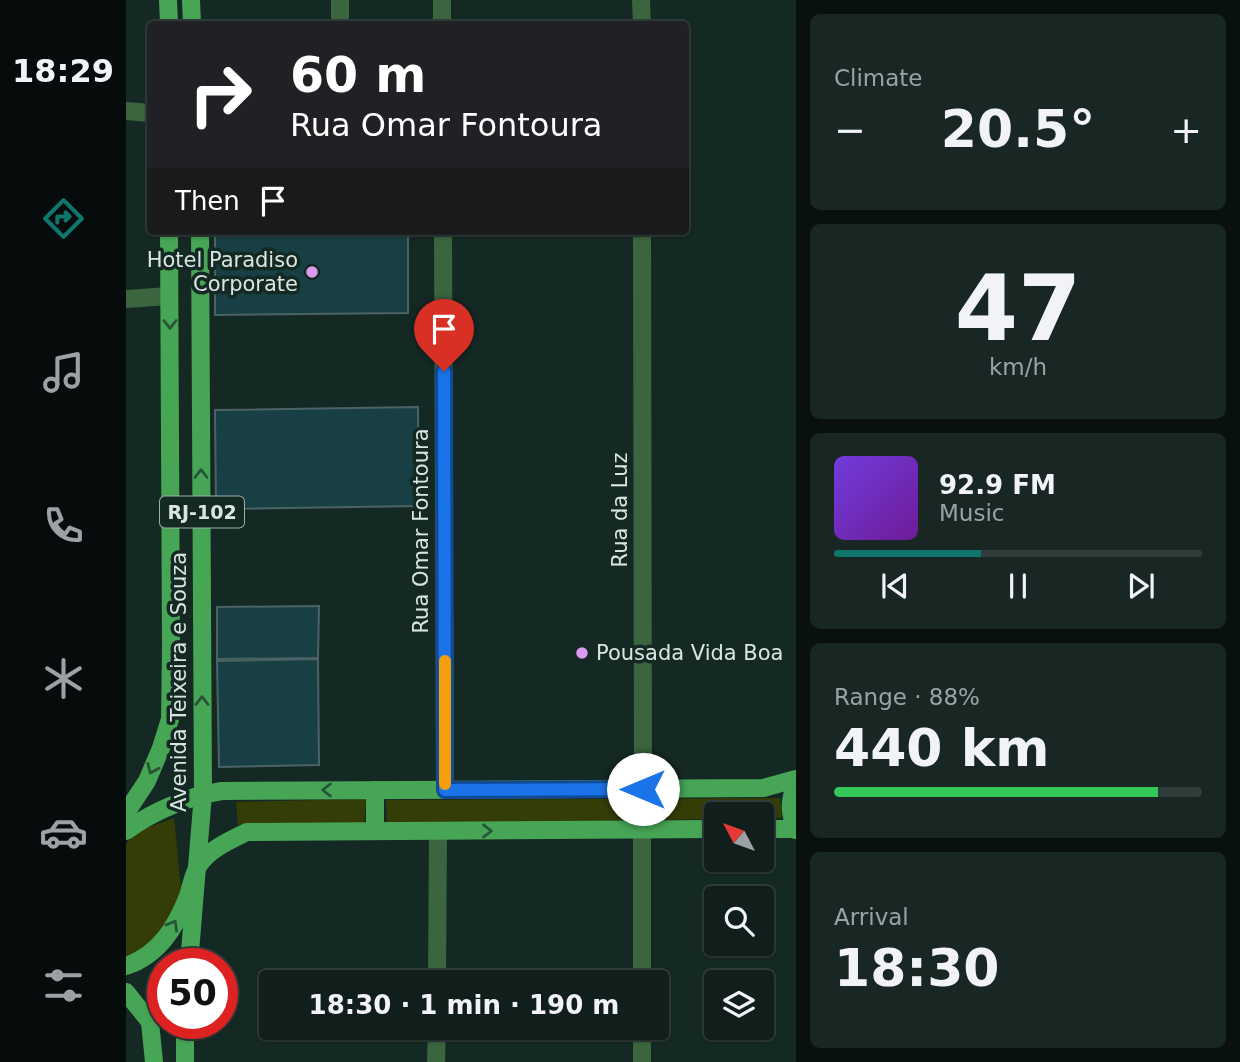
<!DOCTYPE html>
<html lang="en">
<head>
<meta charset="utf-8">
<style>
  body { margin:0; font-family:"DejaVu Sans",sans-serif; background:#192724; color:#f1f3f6; height:100vh; display:flex; flex-direction:column; font-size:26px; white-space:nowrap }
  * { box-sizing:border-box; margin:0 }
  p { font-size:23px; color:#9ca2a3 }
  .icon { flex:none; width:38px; height:38px; fill:none; stroke:currentColor; stroke-width:2; stroke-linecap:round; stroke-linejoin:round }
  .map { position:relative; flex:1; overflow:hidden }
  .sheet { display:flex; flex-direction:column; gap:14px; padding:14px; background:#09110f; width:444px }
  .sheet>* { flex:none }
  .guide { position:absolute; left:21px; top:21px; width:542px; height:214px; border-radius:7px; box-shadow:0 2px 5px #0004,0 0 0 2px #303d3a; background:#202124; color:#fff; overflow:hidden }
  .needle { width:46px; rotate:311deg }
  .buttons { position:absolute; left:578px; top:802px; display:grid; gap:14px }
  .buttons a { display:grid; place-items:center; width:70px; height:70px; border-radius:7px; background:#101f1b; box-shadow:0 2px 5px #0004,0 0 0 2px #303d3a; font-size:35px }
  .speed { position:absolute; left:21px; top:948px; display:flex; gap:14px; font-size:35px; font-weight:700; text-align:center }
  .speed>* { display:grid; place-content:center; width:91px; height:91px; border-radius:50%; background:#101f1b; box-shadow:0 2px 5px #0004,0 0 0 2px #303d3a; line-height:1 }
  .speed .limit { border:10px solid #d22; background:#fff; color:#111 }
  .pin { position:absolute; display:grid; place-items:center; width:60px; height:60px; color:#fff; margin:-72px -30px; border-radius:50% 50% 50% 0; rotate:-45deg; box-shadow:0 0 7px #0007 }
  .pin .icon { rotate:45deg }
  .me { position:absolute; width:77px; margin:-38px; rotate:270deg; stroke-linejoin:round; filter:drop-shadow(0 0 5px #0008) }
  .turn { display:flex; align-items:center; gap:24px; height:147px; padding:0 28px; font-size:32px }
  .turn .icon { width:91px; height:91px; stroke-width:2.5 }
  .turn b { display:block; font-size:49px; line-height:60px }
  .then { display:flex; align-items:center; height:66px; padding:0 28px; background:#0003; gap:14px; font-size:26px }
  .big { font-size:52px; font-weight:600; line-height:1.1 }
  .sheet .tile { flex:1; display:flex; flex-direction:column; justify-content:center; gap:10px; min-width:0; padding:0 24px; border-radius:10px; background:#192724 }
  .sheet .dial { align-items:center; gap:0 }
  .dial b { font-size:91px; line-height:1 }
  .song { display:flex; align-items:center; gap:21px }
  .cover { width:84px; height:84px; border-radius:10px; background:linear-gradient(135deg,hsl(260 70% 55%),hsl(280 70% 35%)) }
  .played { height:7px; border-radius:4px; background:linear-gradient(90deg,#0f766e 40%,#303d3a 40%) }
  .keys { display:flex; justify-content:space-around; direction:ltr }
  .heat { display:flex; justify-content:space-between; align-items:center; font-size:38px; direction:ltr }
  .charge { height:10px; border-radius:5px; background:linear-gradient(90deg,#34c759 88%,#303d3a 0) }
  .trip { position:absolute; left:133px; top:970px; width:410px; height:70px; border-radius:7px; background:#101f1b; box-shadow:0 2px 5px #0004,0 0 0 2px #303d3a; font-weight:600; line-height:70px; text-align:center }
  main { display:flex; flex:1; min-height:0 }
  .tab-bar { display:flex; flex-direction:column; width:126px; justify-content:space-around; align-items:center; background:#060c0b; color:#9ca2a3 }
  .tab-bar .icon { width:49px; height:49px }
  .tab-bar .active { color:#0f766e }
  .tab-bar b { font-size:32px; color:#f1f3f6 }
  .map>svg:first-child { display:block }
  .green { fill:#353d07 }
  .building { fill:#183f43; stroke:#4c6366; stroke-width:2 }
  .lines { fill:none; stroke-linecap:round; stroke-linejoin:round }
  .minor { stroke:#3b653f; stroke-width:18 }
  .major { stroke:#47a556; stroke-width:18 }
  .oneway { stroke:#265436 }
  .route-casing { stroke:#114b97; stroke-width:18 }
  .route { stroke:#1a73e8; stroke-width:12 }
  .slow { stroke:#f59e0b; stroke-width:12 }
  .poi-dot { fill:#dd99f4; stroke:#152924; stroke-width:2.5 }
  .labels { text-anchor:middle; stroke-width:7; stroke-linejoin:round; paint-order:stroke }
  .shield { fill:#152924; stroke:#9eada8; stroke-width:2 }
  .shield-label { font-size:19px; font-weight:bold; fill:#d9e5e1 }
  .poi-label { font-size:21px; fill:#d9e5e1; stroke:#152924; text-anchor:end }
  .street-label { font-size:21px; fill:#d9e5e1; stroke:#152924 }
</style>
</head>
<body>
<main>
<nav class="tab-bar">
<b>18:29</b>
<svg class="icon active" aria-label="directions" viewBox="0 0 24 24"><path d="M12 3l9 9-9 9-9-9zM9 14v-3h6M13 9l2 2-2 2"/></svg>
<svg class="icon" aria-label="music" viewBox="0 0 24 24"><path d="M9 18V5l10-2v13"/><circle cx="6" cy="18" r="3"/><circle cx="16" cy="16" r="3"/></svg>
<svg class="icon" aria-label="phone" viewBox="0 0 24 24"><path d="M5 4h4l2 5-3 2q2 4 5 5l2-3 5 2v4C11 20 4 13 5 4z"/></svg>
<svg class="icon" aria-label="climate" viewBox="0 0 24 24"><path d="M12 3v18M4 7l16 10M4 17L20 7"/></svg>
<svg class="icon" aria-label="car" viewBox="0 0 24 24"><path d="M5 17H2v-5l4-1 3-4h7l3 4 3 1v5h-3M9 17h6M6 11h13"/><circle cx="7" cy="17" r="2"/><circle cx="17" cy="17" r="2"/></svg>
<svg class="icon" aria-label="filters" viewBox="0 0 24 24"><path d="M4 7h16M4 17h16"/><circle cx="9" cy="7" r="2"/><circle cx="15" cy="17" r="2"/></svg>
</nav>
<div class="map">
<svg width="670" height="1062" viewBox="0 0 670 1062">
  <rect width="100%" height="100%" fill="#152924"/>
  <g class="green">
    <polygon points="654,798 656,818 635,818 635,814 590,814 590,819 261,824 260,800"/>
    <polygon points="240,799 238,827 112,825 110,802"/>
    <polygon points="48,818 56,898 47,921 22,948 0,956 0,844 12,831"/>
  </g>
  <g class="building">
    <polygon points="109,20 208,21 208,24 109,24"/>
    <polygon points="89,231 282,231 282,313 89,315"/>
    <polygon points="292,407 293,506 90,509 89,410"/>
    <polygon points="193,606 192,658 91,659 91,607"/>
    <polygon points="192,659 193,765 93,767 91,661"/>
  </g>
  <g class="lines">
    <g class="minor">
      <polyline points="214,0 214,24"/>
      <polyline points="316,0 316,24"/>
      <polyline points="515,0 516,24"/>
      <polyline points="0,111 24,113"/>
      <polyline points="317,231 319,790"/>
      <polyline points="516,231 517,789"/>
      <polyline points="0,299 43,296"/>
      <polyline points="311,982 312,831"/>
      <polyline points="516,982 516,830"/>
      <polyline points="310,1062 311,1027"/>
      <polyline points="516,1062 516,1027"/>
    </g>
    <g class="major">
      <polyline points="42,0 43,24"/>
      <polyline points="65,0 66,24"/>
      <path d="M 670,786 C 662,801 664,814 670,830"/>
      <polyline points="249,790 249,831"/>
      <polyline points="0,813 21,781 35,748 44,719 45,648 43,231"/>
      <polyline points="635,829 669,829"/>
      <path d="M 0,831 C 27,811 63,796 96,791 L 637,788 L 670,779"/>
      <polyline points="63,964 77,794 74,231"/>
      <path d="M 0,966 C 33,955 50,927 62,896 C 65,886 67,874 73,865 C 83,849 105,840 121,832 L 590,829"/>
      <polyline points="0,992 24,1022 28,1062"/>
      <polyline points="59,1024 59,1062"/>
    </g>
  </g>
  <defs><path id="oneway-chevron" d="M-2-3.5L2.5 0L-2 3.5" fill="none" stroke-width="1.6" stroke-linecap="round" stroke-linejoin="round" transform="scale(1.75)"/></defs>
  <g class="oneway">
    <use href="#oneway-chevron" transform="translate(44 324) rotate(90)"/>
    <use href="#oneway-chevron" transform="translate(75 474) rotate(-90)"/>
    <use href="#oneway-chevron" transform="translate(76 701) rotate(-90)"/>
    <use href="#oneway-chevron" transform="translate(26 769) rotate(114)"/>
    <use href="#oneway-chevron" transform="translate(201 790) rotate(180)"/>
    <use href="#oneway-chevron" transform="translate(361 831)"/>
    <use href="#oneway-chevron" transform="translate(47 925) rotate(-60)"/>
  </g>
  <g class="lines">
    <g class="route-casing">
      <polyline id="route" points="318,371 319,790 517,789"/>
    </g>
    <use href="#route" class="route"/>
    <polyline class="slow" points="319,661 319,784"/>
  </g>
  <g class="poi-dot">
    <circle cx="186" cy="272" r="7"/>
    <circle cx="456" cy="653" r="7"/>
  </g>
  <g class="labels">
    <rect class="shield" x="34" y="496.5" width="84" height="31" rx="5"/>
    <g class="shield-label">
      <text x="76" y="519">RJ-102</text>
    </g>
    <g class="poi-label">
      <text x="172" y="267">Hotel Paradiso<tspan x="172" dy="24">Corporate</tspan></text>
      <text x="470" y="660" text-anchor="start">Pousada Vida Boa</text>
    </g>
    <g class="street-label">
      <text transform="translate(494 510) rotate(-90)" y="7">Rua da Luz</text>
      <text transform="translate(295 531) rotate(-90)" y="7">Rua Omar Fontoura</text>
      <text transform="translate(53 682) rotate(-90)" y="7">Avenida Teixeira e Souza</text>
    </g>
  </g>
</svg>
<div class="buttons">
<a><svg class="needle" viewBox="-14 -14 28 28"><path d="M0-13l5 13h-10z" fill="#e53935"/><path d="M0 13l5-13h-10z" fill="#9ca2a3"/></svg></a>
<a><svg class="icon" aria-label="search" viewBox="0 0 24 24"><circle cx="10" cy="10" r="6"/><path d="M15 15l6 6"/></svg></a>
<a><svg class="icon" aria-label="layers" viewBox="0 0 24 24"><path d="M12 4l9 5-9 5-9-5zM3 14l9 5 9-5"/></svg></a>
</div>
<div class="speed"><div class="limit">50</div></div>
<div class="pin" style="left:318px;top:371px;background:#d93025"><svg class="icon" aria-label="arrive" viewBox="0 0 24 24"><path d="M6 21V4h12l-3 4 3 4H6"/></svg></div>
<svg class="me" style="left:517px;top:789px" viewBox="-20 -20 40 40"><circle r="19" fill="#fff"/><path d="M0-13L10 11 0 6-10 11z" fill="#1a73e8"/></svg>
<div class="trip">18:30 · 1 min · 190 m</div>
<div class="guide">
<div class="turn"><svg class="icon" aria-label="right" viewBox="0 0 24 24"><path d="M7 20v-9h11M14 6l5 5-5 5"/></svg><div><b>60 m</b>Rua Omar Fontoura</div></div>
<div class="then">Then<svg class="icon" aria-label="arrive" viewBox="0 0 24 24"><path d="M6 21V4h12l-3 4 3 4H6"/></svg></div>
</div>
</div>
<section class="sheet">
<div class="tile"><p>Climate</p>
<div class="heat"><a>−</a><b class="big">20.5°</b><a>+</a></div>
</div>
<div class="tile dial"><b>47</b><p>km/h</p></div>
<div class="tile">
<div class="song"><i class="cover"></i><div><b>92.9 FM</b><p>Music</p></div></div>
<div class="played"></div>
<div class="keys"><svg class="icon" aria-label="previous" viewBox="0 0 24 24"><path d="M18 5L8 12l10 7zM5 5v14"/></svg><svg class="icon" aria-label="pause" viewBox="0 0 24 24"><path d="M8 5v14M16 5v14"/></svg><svg class="icon" aria-label="next" viewBox="0 0 24 24"><path d="M6 5l10 7-10 7zM19 5v14"/></svg></div>
</div>
<div class="tile"><p>Range · 88%</p><b class="big">440 km</b><div class="charge"></div></div>
<div class="tile"><p>Arrival</p><b class="big">18:30</b></div>
</section>
</main>
</body>
</html>
